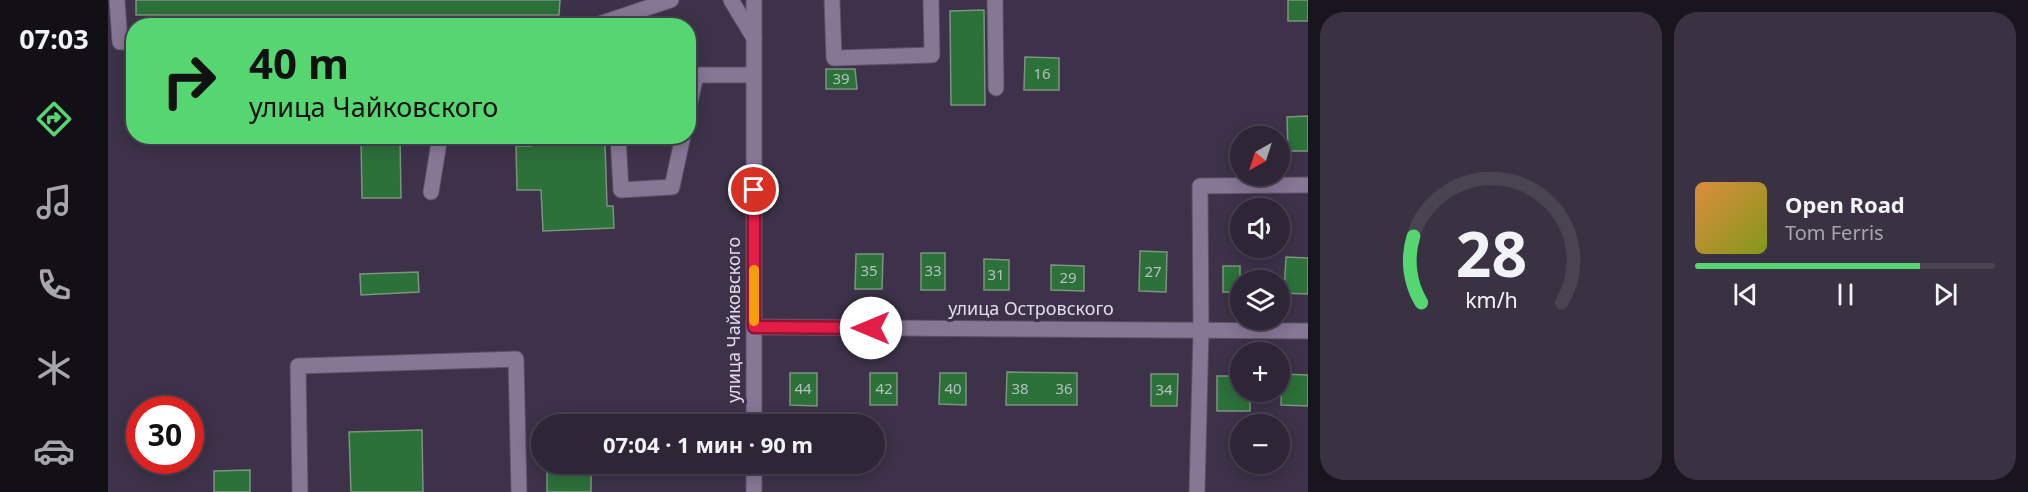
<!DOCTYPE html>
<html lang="ru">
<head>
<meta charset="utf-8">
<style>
  body { margin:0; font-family:"Noto Sans",sans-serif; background:#3a3242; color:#f1f3f6; height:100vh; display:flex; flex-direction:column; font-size:22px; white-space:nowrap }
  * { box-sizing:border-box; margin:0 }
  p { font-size:20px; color:#a7a5ad }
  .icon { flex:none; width:33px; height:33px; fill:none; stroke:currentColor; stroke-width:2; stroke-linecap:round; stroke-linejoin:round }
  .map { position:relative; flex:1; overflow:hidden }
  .drawer { display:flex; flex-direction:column; gap:12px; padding:12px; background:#19151e; width:720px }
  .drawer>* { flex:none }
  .banner { position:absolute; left:18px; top:18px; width:570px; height:126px; border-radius:24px; box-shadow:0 3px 15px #0003,0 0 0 2px #494352; background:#56d671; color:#111; overflow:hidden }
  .needle { width:39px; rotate:219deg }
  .fabs { position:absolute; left:1122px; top:126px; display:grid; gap:12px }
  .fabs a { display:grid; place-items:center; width:60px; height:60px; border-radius:50%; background:#2e2637; box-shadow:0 3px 15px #0003,0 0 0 2px #494352; font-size:30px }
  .speed { position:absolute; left:18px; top:396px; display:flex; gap:12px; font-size:30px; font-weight:700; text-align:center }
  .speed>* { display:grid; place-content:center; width:78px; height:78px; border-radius:50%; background:#2e2637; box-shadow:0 3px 15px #0003,0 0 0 2px #494352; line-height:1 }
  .speed .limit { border:9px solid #d22; background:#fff; color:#111 }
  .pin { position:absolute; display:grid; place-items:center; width:51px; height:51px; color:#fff; margin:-26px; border:3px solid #fff; border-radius:50%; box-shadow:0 2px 6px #0007 }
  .me { position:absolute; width:66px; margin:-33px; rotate:270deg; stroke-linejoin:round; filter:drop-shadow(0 0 4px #0008) }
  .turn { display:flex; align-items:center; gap:21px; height:126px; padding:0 24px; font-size:27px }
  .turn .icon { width:78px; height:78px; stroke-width:2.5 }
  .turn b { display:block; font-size:42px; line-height:51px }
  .drawer .tile { flex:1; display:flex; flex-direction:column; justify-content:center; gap:9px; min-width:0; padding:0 21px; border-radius:24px; background:#3a3242 }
  .drawer .dial { align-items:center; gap:0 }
  .dial svg { height:156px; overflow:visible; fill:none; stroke:#494352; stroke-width:7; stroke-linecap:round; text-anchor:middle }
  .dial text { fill:#f1f3f6; stroke:none }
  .song { display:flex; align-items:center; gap:18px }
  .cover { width:72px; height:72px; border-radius:9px; background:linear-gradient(135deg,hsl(30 70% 55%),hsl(70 70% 35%)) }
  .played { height:6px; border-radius:3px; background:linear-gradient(90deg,#56d671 75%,#494352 75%) }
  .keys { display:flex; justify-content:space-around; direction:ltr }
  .drawer .tiles { flex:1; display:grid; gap:12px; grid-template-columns:repeat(2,1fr) }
  .trip { position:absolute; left:423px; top:414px; width:354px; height:60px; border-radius:30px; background:#2e2637; box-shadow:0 3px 15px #0003,0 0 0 2px #494352; font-weight:700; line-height:60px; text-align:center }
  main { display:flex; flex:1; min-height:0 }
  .tabs { display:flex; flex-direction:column; width:108px; justify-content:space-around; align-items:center; background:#120f16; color:#a7a5ad }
  .tabs .icon { width:42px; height:42px }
  .tabs .selected { color:#56d671 }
  .tabs b { font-size:27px; color:#f1f3f6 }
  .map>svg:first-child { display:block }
  .building { fill:#2c703a; stroke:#7c947e; stroke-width:1.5 }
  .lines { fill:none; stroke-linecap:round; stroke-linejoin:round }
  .minor-casing { stroke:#5b5166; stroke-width:17 }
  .minor { stroke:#867795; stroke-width:15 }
  .route-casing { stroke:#92132f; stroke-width:15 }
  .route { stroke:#e11d48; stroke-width:10 }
  .slow { stroke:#f59e0b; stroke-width:10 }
  .labels { text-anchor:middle; stroke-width:6; stroke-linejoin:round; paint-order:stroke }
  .number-label { font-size:15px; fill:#b5c1bf }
  .street-label { font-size:18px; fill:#e3dceb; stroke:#3d3249 }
</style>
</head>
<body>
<main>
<nav class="tabs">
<b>07:03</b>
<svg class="icon selected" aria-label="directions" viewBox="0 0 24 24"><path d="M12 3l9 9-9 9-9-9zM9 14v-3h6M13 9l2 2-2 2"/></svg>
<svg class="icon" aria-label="music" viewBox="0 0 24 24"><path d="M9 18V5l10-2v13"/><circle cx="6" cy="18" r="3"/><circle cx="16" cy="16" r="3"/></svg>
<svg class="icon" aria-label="phone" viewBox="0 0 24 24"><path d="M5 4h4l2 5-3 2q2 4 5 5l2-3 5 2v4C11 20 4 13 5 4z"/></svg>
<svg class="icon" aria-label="climate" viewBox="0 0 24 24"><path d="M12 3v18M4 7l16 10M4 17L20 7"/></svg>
<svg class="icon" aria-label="car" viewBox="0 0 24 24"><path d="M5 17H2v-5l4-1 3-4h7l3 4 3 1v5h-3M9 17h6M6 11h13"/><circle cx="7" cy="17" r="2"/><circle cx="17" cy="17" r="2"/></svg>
</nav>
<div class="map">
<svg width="1200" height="492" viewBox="0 0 1200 492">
  <rect width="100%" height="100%" fill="#3d3249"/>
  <g class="building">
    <polygon points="28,0 452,0 451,15 28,15"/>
    <rect x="1180" y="0" width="20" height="21"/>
    <polygon points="876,10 877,105 843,105 842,11"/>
    <polygon points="917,57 951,58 951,90 916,90"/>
    <polygon points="718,69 747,69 749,89 718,89"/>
    <polygon points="1200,116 1200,151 1180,151 1179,117"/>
    <polygon points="253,136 292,136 293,198 254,198"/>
    <polygon points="423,136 477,136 477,145 497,144 499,206 505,206 506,228 435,231 433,190 409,190 408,146 423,146"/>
    <polygon points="1032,251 1059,252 1058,292 1031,291"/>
    <rect x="813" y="253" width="24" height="37"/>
    <polygon points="748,254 775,254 774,289 747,289"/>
    <polygon points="1178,257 1200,258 1200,294 1176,293"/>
    <polygon points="876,259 901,260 901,290 876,290"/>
    <polygon points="943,265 976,266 976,291 943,290"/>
    <rect x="1115" y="266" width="17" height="26"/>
    <polygon points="310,272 311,292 253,295 252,274"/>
    <polygon points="899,372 969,373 969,405 898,405"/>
    <polygon points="682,373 709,373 709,406 682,405"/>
    <rect x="762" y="373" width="27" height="32"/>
    <polygon points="832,373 858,373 858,405 831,404"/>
    <polygon points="1043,374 1070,374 1069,406 1043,406"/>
    <polygon points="1174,374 1200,375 1200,406 1173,405"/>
    <polygon points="1109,376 1132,376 1132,392 1142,392 1142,411 1109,411"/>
    <polygon points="314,430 315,492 243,492 241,432"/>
    <rect x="439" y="464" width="44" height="28"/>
    <polygon points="142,470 142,492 106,492 106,471"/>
  </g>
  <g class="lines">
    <g class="minor-casing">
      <g id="minor">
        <polyline points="9,0 12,42 26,42"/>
        <polyline points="623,0 646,38"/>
        <polyline points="724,0 726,58 824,55 823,0"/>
        <polyline points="887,0 888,88"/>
        <polyline points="485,26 563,0"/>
        <polyline points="580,75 646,75"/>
        <polyline points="580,112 588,75"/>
        <polyline points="510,136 513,190 564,187 575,136"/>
        <polyline points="323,192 332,136"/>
        <polyline points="646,327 1200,331"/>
        <polyline points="646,424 646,0"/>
        <polyline points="646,464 646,492"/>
        <polyline points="192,492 190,366 408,359 411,492"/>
        <polyline points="1089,492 1093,330 1092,186 1200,185"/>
      </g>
    </g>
    <use href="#minor" class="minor"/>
  </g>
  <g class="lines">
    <g class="route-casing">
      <polyline id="route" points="646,190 646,327 763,328"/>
    </g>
    <use href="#route" class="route"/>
    <polyline class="slow" points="646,270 646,321"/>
  </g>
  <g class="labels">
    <g class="number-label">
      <text x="934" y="79">16</text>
      <text x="733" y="84">39</text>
      <text x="761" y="276">35</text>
      <text x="825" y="276">33</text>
      <text x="1045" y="277">27</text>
      <text x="888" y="280">31</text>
      <text x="960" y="283">29</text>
      <text x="695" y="394">44</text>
      <text x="776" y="394">42</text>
      <text x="845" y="394">40</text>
      <text x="912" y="394">38</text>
      <text x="956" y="394">36</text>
      <text x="1056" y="395">34</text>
    </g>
    <g class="street-label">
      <text x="923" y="315">улица Островского</text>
      <text transform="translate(626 320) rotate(-90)" y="6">улица Чайковского</text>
    </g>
  </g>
</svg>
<div class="fabs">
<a><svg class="needle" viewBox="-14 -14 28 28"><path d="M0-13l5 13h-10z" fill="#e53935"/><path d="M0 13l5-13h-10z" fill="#a7a5ad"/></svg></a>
<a><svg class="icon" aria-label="sound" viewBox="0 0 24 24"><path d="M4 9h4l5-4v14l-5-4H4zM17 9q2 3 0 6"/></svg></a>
<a><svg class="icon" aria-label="layers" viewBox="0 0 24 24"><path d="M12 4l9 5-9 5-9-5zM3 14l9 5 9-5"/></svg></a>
<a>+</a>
<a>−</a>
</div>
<div class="speed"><div class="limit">30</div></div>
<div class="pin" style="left:646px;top:190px;background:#d93025"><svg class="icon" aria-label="arrive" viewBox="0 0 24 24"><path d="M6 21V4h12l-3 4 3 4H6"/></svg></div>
<svg class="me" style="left:763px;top:328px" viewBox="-20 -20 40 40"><circle r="19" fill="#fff"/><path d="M0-13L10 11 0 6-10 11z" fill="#e11d48"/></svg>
<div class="trip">07:04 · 1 мин · 90 m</div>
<div class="banner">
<div class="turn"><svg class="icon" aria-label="right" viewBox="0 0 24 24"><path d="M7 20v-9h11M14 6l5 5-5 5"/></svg><div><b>40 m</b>улица Чайковского</div></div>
</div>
</div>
<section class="drawer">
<div class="tiles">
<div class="tile dial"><svg viewBox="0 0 100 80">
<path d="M14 69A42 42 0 1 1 86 69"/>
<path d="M14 69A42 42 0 0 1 10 35" stroke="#56d671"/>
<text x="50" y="56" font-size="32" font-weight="700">28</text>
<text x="50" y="72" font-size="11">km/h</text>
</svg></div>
<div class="tile">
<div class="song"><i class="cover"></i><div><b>Open Road</b><p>Tom Ferris</p></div></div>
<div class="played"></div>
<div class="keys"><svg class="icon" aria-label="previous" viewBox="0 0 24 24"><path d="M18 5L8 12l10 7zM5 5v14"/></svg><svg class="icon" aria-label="pause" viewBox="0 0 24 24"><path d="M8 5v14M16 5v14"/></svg><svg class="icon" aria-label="next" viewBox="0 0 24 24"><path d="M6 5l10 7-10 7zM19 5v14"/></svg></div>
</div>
</div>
</section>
</main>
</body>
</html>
